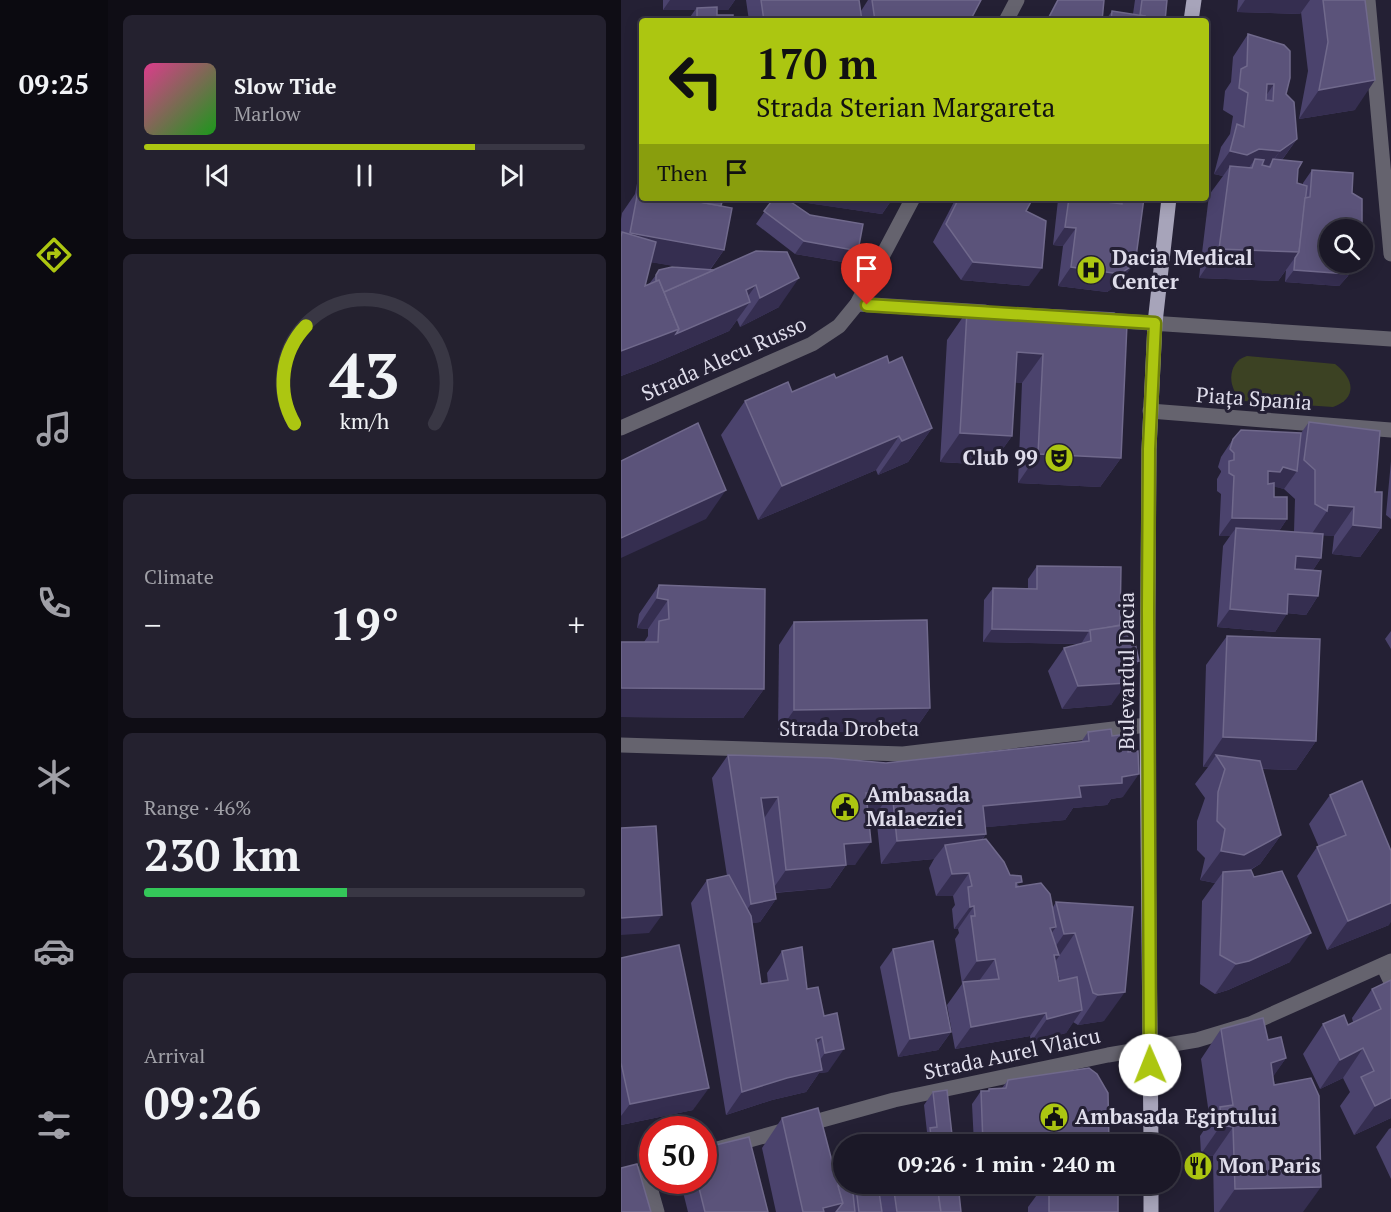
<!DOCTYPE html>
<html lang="en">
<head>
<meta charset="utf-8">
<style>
  body { margin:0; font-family:"PT Serif",serif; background:#24212f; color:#f1f3f6; height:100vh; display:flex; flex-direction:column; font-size:22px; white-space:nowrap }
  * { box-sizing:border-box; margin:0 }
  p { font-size:20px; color:#a0a0a7 }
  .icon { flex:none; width:33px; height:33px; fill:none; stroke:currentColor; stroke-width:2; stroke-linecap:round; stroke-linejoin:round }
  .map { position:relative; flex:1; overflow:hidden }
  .drawer { display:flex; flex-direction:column; gap:15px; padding:15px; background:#0f0d15; width:513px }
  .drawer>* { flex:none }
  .banner { position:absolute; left:18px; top:18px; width:570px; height:183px; border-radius:6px; box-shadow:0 3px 15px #0003,0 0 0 2px #393744; background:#acc611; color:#111; overflow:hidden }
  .tools { position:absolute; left:698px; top:219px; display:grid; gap:12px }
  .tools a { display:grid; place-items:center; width:54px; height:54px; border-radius:50%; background:#1b1827; box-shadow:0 3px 15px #0003,0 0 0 2px #393744; font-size:30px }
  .speed { position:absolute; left:18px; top:1116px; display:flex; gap:12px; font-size:30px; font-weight:700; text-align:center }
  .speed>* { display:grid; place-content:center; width:78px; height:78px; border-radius:50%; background:#1b1827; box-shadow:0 3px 15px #0003,0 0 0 2px #393744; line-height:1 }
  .speed .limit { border:9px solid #d22; background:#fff; color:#111 }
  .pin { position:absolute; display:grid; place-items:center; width:51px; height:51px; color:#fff; margin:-62px -26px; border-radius:50% 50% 50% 0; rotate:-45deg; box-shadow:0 0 6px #0007 }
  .pin .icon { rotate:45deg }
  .me { position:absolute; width:66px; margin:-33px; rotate:359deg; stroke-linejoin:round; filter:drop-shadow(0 0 4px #0008) }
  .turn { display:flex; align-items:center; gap:21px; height:126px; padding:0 18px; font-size:27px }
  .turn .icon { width:78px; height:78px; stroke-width:2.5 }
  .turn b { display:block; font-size:42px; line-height:51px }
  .then { display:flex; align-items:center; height:57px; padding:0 18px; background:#0003; gap:12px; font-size:22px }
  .big { font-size:45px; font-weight:700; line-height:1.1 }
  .drawer .tile { flex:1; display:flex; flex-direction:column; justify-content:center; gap:9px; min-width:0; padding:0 21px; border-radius:9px; background:#24212f }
  .drawer .dial { align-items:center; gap:0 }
  .dial svg { height:156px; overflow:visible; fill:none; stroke:#393744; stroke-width:7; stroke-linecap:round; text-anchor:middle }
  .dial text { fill:#f1f3f6; stroke:none }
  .song { display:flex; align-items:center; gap:18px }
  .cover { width:72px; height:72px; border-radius:9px; background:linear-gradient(135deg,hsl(330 70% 55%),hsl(120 70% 35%)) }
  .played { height:6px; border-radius:3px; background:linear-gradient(90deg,#acc611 75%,#393744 75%) }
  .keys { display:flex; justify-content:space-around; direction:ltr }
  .heat { display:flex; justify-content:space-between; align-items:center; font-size:33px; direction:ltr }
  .charge { height:9px; border-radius:4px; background:linear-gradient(90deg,#34c759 46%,#393744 0) }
  .trip { position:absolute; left:212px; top:1134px; width:348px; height:60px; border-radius:30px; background:#1b1827; box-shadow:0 3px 15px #0003,0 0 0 2px #393744; font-weight:700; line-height:60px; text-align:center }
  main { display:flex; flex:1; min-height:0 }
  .dock { display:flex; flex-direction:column; width:108px; justify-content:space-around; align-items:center; background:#0b0a10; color:#a0a0a7 }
  .dock .icon { width:42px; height:42px }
  .dock .current { color:#acc611 }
  .dock b { font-size:27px; color:#f1f3f6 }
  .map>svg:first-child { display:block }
  .green { fill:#3c4223 }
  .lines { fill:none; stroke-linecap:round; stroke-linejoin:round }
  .minor { stroke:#65636e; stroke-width:15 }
  .major { stroke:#a7a4ba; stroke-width:15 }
  .wall { fill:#4b436d; fill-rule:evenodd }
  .shaded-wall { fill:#352e50 }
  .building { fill:#5b537a; stroke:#70698c; stroke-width:1.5; fill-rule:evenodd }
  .route-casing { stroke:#70810b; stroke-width:15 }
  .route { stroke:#acc611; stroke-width:10 }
  .labels { text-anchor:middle; stroke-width:6; stroke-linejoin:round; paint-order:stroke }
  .poi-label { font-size:21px; font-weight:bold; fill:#dfddeb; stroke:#242034; text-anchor:start }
  .street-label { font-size:21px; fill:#dfddeb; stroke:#242034 }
</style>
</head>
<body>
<main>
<nav class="dock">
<b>09:25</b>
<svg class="icon current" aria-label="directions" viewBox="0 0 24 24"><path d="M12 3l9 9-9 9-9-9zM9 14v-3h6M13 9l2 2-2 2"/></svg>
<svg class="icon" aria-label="music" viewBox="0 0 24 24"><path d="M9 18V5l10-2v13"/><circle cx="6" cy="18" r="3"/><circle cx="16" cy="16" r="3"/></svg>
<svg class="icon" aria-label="phone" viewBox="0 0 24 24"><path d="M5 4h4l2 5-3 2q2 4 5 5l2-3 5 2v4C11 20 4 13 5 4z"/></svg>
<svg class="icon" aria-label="climate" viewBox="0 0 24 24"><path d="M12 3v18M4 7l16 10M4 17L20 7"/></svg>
<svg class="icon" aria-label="car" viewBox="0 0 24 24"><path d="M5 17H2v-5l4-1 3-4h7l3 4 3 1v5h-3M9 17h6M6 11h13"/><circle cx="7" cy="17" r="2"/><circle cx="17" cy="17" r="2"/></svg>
<svg class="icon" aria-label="filters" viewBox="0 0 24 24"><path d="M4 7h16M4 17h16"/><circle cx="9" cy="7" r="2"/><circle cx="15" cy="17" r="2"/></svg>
</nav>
<section class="drawer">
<div class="tile">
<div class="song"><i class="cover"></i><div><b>Slow Tide</b><p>Marlow</p></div></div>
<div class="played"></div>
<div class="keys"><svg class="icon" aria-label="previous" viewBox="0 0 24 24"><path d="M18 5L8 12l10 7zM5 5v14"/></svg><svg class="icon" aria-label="pause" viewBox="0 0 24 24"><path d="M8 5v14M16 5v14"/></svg><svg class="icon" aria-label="next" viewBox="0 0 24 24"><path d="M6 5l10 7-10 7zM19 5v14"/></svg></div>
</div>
<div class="tile dial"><svg viewBox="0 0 100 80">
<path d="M14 69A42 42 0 1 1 86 69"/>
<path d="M14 69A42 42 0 0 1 20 19" stroke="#acc611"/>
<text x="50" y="56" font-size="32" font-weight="700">43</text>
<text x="50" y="72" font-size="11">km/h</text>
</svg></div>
<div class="tile"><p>Climate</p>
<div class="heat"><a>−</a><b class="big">19°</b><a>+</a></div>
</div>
<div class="tile"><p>Range · 46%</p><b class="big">230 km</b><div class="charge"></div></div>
<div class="tile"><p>Arrival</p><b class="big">09:26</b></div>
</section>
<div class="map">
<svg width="770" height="1212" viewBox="0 0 770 1212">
  <rect width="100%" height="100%" fill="#242034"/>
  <path class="green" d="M 626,356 L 714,364 C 733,378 737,398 712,407 L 623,401 C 606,391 605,362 626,356 Z"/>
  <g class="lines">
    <g class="minor">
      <polyline points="747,0 770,254"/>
      <polyline points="385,21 396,0"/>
      <polyline points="236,304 364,312"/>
      <polyline points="484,320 770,339"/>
      <polyline points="529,411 770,430"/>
      <polyline points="0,428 191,344 218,326 236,304 292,198"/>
      <polyline points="0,745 282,754 526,725"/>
      <polyline points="762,965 770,982"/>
      <polyline points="82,1153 273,1100 487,1055 576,1040 629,1024 770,961"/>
      <polyline points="24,1170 36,1212"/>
    </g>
    <g class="major">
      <polyline points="570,21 573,0"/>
      <polyline points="530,1144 526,725 528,449 534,323 548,198"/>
      <polyline points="530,1184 530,1212"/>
    </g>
  </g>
  <g class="wall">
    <polygon points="42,0 114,0 107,10 96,10 96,15 112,21 57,21 67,20 74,10 42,10"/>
    <polygon points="125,0 238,0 240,11 247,0 360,0 349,21 128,21"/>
    <polygon points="436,0 483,0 481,21 425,21"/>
    <polygon points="514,0 546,0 544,21 484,21 491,11 512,14"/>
    <polygon points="617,0 744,0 734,110 678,119 687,71 680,12 679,14 616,12"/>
    <polygon points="627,34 665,94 676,139 661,160 677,169 676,183 682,185 682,183 691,170 727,276 718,286 664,282 665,270 657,281 578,278 588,195 602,176 593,174 600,147 609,134 612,116 602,110 604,91 610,82 612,57"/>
    <path d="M 21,157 L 21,198 L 100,206 L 103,250 L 89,270 L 93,270 L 135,251 L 158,307 L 119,327 L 116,320 L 108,331 L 34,363 L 0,376 L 0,219 L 1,213 L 14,194 ZM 30,262 L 60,267 L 35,275 L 28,284 L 24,286 Z"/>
    <polygon points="153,198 270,201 261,214 167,200 228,263 174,254 135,224"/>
    <polygon points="335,198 412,198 405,211 408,286 340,280 312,242"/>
    <polygon points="439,198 479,198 478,201 492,203 495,198 523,198 499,283 486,292 437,286 442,246 432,245 437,200"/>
    <polygon points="398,308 500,458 479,487 397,483 401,383 394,382 391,436 370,465 319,462 326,340 346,311 395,313"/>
    <polygon points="268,363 311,428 287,462 257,475 255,470 137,520 100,435 124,401 171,392 215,378"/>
    <path d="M 688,422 L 754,492 L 760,528 L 739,557 L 711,554 L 713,536 L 702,535 L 700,558 L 692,570 L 697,596 L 685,615 L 666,613 L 654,632 L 596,627 L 602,546 L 609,536 L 598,536 L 600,494 L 596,491 L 596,479 L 600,472 L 600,471 L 597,467 L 600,457 L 612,439 L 680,433 ZM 653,486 L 663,489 L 674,499 L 673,532 L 658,531 L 666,519 L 653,497 Z"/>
    <polygon points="770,461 770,519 765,515"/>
    <polygon points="416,566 499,625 509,644 518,661 505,680 490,705 441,709 427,671 443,648 460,644 362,642 363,600 372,588 407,588 407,579"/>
    <polygon points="38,585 143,689 122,718 0,717 0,642 23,642 27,636 27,629 16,628 18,614"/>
    <polygon points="173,622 309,708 293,731 157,733 158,645"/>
    <polygon points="770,631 770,649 764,639"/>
    <polygon points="606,636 695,741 675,770 641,769 660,835 639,864 628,871 633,877 669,962 607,990 594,994 579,984 581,901 594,883 579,880 584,858 576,850 576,821 584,798 574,784 587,767 582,767 585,665"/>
    <path d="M 467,732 L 502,797 L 490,799 L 486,805 L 452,808 L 444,820 L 365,827 L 365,834 L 361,840 L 398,886 L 432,907 L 435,902 L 512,907 L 483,1021 L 457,1025 L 452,1022 L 445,1033 L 410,1042 L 409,1036 L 334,1049 L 326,1005 L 341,984 L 334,939 L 338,933 L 337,929 L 333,929 L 331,909 L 334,905 L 332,896 L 315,896 L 308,868 L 313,859 L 260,864 L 255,814 L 247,814 L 234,865 L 225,865 L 209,888 L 154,893 L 155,899 L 139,922 L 131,923 L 140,984 L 147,983 L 146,973 L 161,951 L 186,989 L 197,987 L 207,1072 L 198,1073 L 185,1092 L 151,1100 L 105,1115 L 70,903 L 86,880 L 106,876 L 91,778 L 107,755 L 265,763 L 460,742 ZM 435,967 L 439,980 L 438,981 Z"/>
    <polygon points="709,795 768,925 706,950 676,876 696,847 698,847 688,824"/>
    <polygon points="272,949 330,1032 317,1050 277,1057 259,967"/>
    <polygon points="0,958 72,1110 0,1125"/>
    <polygon points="770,980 770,1118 733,1135 719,1106 729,1092 722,1078 699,1089 682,1054 702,1024 727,1025 732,1022 731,1018 751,989"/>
    <polygon points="600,1029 647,1040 665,1058 652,1076 682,1212 593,1212 592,1156 580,1154 579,1136 589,1121 580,1059"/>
    <polygon points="387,1080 488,1144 353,1144 351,1104 360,1091 366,1091 368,1089 381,1088"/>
    <polygon points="312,1092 332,1144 301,1141 306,1132 303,1105"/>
    <polygon points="161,1118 217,1186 232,1193 235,1188 261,1212 155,1212 141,1148"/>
    <polygon points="770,1128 770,1179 755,1147 768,1129"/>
    <polygon points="59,1180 82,1180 147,1212 67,1212"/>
    <polygon points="257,1184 337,1184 340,1212 261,1212"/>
    <polygon points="424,1184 497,1184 497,1212 407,1212 407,1207"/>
  </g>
  <g class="shaded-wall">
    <polygon points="49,0 114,0 107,10 76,10 76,8 74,10 42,10"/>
    <polygon points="624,0 689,0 679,14 616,12"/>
    <polygon points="754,80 734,110 678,119 698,90"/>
    <polygon points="646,84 653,84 637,107"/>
    <polygon points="676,139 660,161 650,164 659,151"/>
    <polygon points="638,149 659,151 642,173 631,168 634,159 625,172 609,166 602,176 593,174 609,151"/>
    <polygon points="151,198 247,198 270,201 261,214"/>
    <polygon points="444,227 455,228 442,246 432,245"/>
    <polygon points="9,233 103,250 87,272 0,257 0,246"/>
    <polygon points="183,241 237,251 228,263 174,254"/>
    <polygon points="598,249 678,252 657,281 578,278"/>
    <polygon points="352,262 421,268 408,286 340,280"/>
    <polygon points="736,264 727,276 718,286 664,282 673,270"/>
    <polygon points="512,265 499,283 486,292 437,286 450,267"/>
    <polygon points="178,278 158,307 119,327 139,298"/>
    <polygon points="135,285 120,306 129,302 108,331 34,363 0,376 0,351"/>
    <polygon points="396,352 422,354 401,383 376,381"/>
    <polygon points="311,428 287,462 257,475 281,441"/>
    <polygon points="339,433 391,436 370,465 319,462"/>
    <polygon points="278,436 255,470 137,520 161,486"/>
    <polygon points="417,454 500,458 479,487 397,483"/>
    <polygon points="662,467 676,471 663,489 650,486 646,490 647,471"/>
    <polygon points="105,490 85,519 0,558 0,538"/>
    <polygon points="707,505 733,507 713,536 690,535 706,511"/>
    <polygon points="611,518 666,519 654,537 615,528 609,536 598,536"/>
    <polygon points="732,525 760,528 739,557 711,554"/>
    <polygon points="675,556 700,558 688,576 662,574"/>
    <polygon points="667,594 697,596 685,615 655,612"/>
    <polygon points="36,598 47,600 27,629 16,628"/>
    <polygon points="609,609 666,614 654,632 596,627"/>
    <polygon points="371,629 468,631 460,644 362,642"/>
    <polygon points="518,661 503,683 506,683 490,705 441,709 457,686 503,663"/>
    <polygon points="0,688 143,689 122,718 0,717"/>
    <polygon points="309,708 293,731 157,733 173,710"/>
    <polygon points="602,737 695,741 675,770 603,767 595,755 587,767 582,767"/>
    <polygon points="518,774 502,797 490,799 486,805 452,808 444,820 347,829 362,806"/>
    <polygon points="271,791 255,814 229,816 245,793"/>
    <polygon points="157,797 142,820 140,798"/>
    <polygon points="365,834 349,856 324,845 313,859 260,864 276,841"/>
    <polygon points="660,835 639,864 603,884 602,872 594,883 579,880 600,851"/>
    <polygon points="250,842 234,865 225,865 209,888 149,893 165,870 223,844"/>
    <polygon points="348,873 332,896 315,896 331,874"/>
    <polygon points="155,899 139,922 114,926 130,904"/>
    <polygon points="770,903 770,922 768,925 706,950 727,921"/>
    <polygon points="353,906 337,929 333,929 349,907"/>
    <polygon points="41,915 28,933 0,935 0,918"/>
    <polygon points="435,927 419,949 429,928"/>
    <polygon points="454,933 434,962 423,963 443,934"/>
    <polygon points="690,933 669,962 607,990 594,994 615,964"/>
    <polygon points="374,959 358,981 342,982 340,984 356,961"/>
    <polygon points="504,992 483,1021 457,1025 477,995"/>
    <polygon points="461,1010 445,1033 410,1042 426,1019"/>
    <polygon points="425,1013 409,1036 334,1049 350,1027"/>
    <polygon points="330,1032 317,1050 277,1057 289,1039"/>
    <polygon points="201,1037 185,1060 195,1039"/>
    <polygon points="742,1048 722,1078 699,1089 719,1060"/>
    <polygon points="223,1049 207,1072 198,1073 185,1092 151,1100 105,1115 121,1092 166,1078 190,1072 204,1053"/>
    <polygon points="665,1058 645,1087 650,1063"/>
    <polygon points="88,1088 72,1110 0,1125 0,1116 9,1104"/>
    <polygon points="770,1098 770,1118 733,1135 754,1106"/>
    <polygon points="600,1125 612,1127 592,1156 580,1154"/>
    <polygon points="397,1139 410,1139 406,1144 394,1144"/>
    <polygon points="700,1187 682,1212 598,1212 614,1189"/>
    <polygon points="222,1203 215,1212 200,1212 202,1208"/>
  </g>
  <g class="building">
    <polygon points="140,0 238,0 241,21 143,21"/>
    <polygon points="251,0 360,0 349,21 254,21"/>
    <polygon points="437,0 483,0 481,21 426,21"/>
    <polygon points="521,0 546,0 544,21 523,21 524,16 519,15"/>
    <polygon points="702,0 744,0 754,80 698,90 707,42"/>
    <polygon points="96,7 96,15 112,15 112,21 58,21 76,20 76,8"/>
    <polygon points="491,11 524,16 523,21 490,21"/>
    <path d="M 627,34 L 663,45 L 669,51 L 669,78 L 665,94 L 673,102 L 676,139 L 659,151 L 638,149 L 626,155 L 609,151 L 616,124 L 623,127 L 627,93 L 618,88 L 620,69 L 626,66 ZM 646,84 L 653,84 L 652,101 L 645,100 Z"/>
    <polygon points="634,159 643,160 641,165 649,167 652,159 681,162 677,169 676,183 686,186 678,252 598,249 609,166 631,168"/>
    <polygon points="691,170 732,173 731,193 741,199 741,230 708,230 708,262 736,262 727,274 673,270 674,258 678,252 684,198 689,197"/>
    <polygon points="21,176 21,192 18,191"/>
    <polygon points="17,191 21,192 21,198 57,198 111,208 103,250 9,233"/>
    <polygon points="57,198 102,198 100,206"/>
    <polygon points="153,198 164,198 189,215 242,224 237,251 183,241 143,211"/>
    <polygon points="247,198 271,198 270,201"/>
    <polygon points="338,198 412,198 405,211 425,221 421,268 352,262 325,224"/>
    <polygon points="448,198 479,198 478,201 501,204 501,198 523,198 515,257 512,265 499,274 450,267 455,228 444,227"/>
    <polygon points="1,232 35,242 24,286 38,280 58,329 0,351 0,237"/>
    <polygon points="135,251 166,252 178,278 139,298 135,285 125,290 129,302 55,334 58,329 43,292"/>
    <polygon points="51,267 93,270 43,292 38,280 35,281 35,275 38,270"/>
    <polygon points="398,308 493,313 504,318 506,324 500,458 417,454 422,354 396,352 391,436 339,433 346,311 398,313"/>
    <polygon points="266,356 268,363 281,357 311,428 281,441 278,436 161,486 124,401 167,382 171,392 213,374 215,378"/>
    <polygon points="688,422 759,431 754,492 761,492 760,528 732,525 733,507 707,505 706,511 694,504 694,470 683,460"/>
    <polygon points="77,423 105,490 0,538 0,461"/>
    <polygon points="620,430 680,433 676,471 662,467 659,472 647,471 647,484 653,483 653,497 666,497 666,519 611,518 613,476 608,473 608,461 613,460 613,453 609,449 612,439"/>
    <polygon points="615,528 702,534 700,558 675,556 674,569 700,571 697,596 667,594 666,614 609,609"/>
    <polygon points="416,566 500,567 499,625 469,631 371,629 372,588 416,589"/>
    <polygon points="38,585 144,589 143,689 0,688 0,642 37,642 38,621 48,619 47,600 36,598"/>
    <polygon points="306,620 309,708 173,710 173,622"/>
    <polygon points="503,625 509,644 514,643 518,661 503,663 506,683 457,686 443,648 470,641 469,630"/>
    <polygon points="606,636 699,639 695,741 602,737"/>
    <polygon points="490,729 491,736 506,734 507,752 517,751 518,774 501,777 501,783 458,786 460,797 362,806 365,834 276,841 271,791 245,793 250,842 223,844 225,865 165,870 157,797 140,798 155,899 130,904 107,755 208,758 265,763 468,741 467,732"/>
    <polygon points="595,755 639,761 660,835 623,855 600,851 604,829 596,821 597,792 604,769"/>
    <polygon points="741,781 770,851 770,903 727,921 696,847 725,835 709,795"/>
    <polygon points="35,826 41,915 0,918 0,828"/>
    <polygon points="365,839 383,862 389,875 400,876 401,882 395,883 395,887 420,883 429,894 435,927 429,928 438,955 433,955 438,981 456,977 461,1010 426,1019 425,1013 350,1027 342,982 378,979 374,959 356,961 350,916 354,916 353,906 349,907 347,887 351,886 348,873 331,874 324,845"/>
    <polygon points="630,870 633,877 661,871 690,933 628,961 615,964 599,955 602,872"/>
    <polygon points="108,875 130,916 140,984 167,980 161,951 181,947 186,989 197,987 203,1016 216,1013 223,1049 204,1053 201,1037 195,1039 201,1070 166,1078 121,1092 86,880"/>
    <polygon points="435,902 512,907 504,992 477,995 472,993 454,933 443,934"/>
    <polygon points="312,941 330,1032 289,1039 272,949"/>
    <polygon points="58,945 88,1088 9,1104 0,1063 0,958"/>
    <polygon points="770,980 770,1098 754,1106 740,1077 753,1071 742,1048 719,1060 702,1024 723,1015 727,1025 760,1009 751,989"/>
    <polygon points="642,1018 647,1040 660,1037 665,1058 650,1063 653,1085 690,1078 698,1096 700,1187 614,1189 612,1127 600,1125 599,1107 612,1105 600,1029"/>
    <polygon points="468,1068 476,1074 487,1093 488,1144 411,1144 410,1139 397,1139 398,1144 362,1144 360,1091 368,1091 368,1089 385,1088 387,1080"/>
    <polygon points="326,1090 332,1144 311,1144 309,1128 316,1127 312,1092"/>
    <polygon points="197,1108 222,1203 202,1208 203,1212 182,1212 161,1118"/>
    <polygon points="128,1137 147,1212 84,1212 76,1180 82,1180 82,1148"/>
    <polygon points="310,1140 311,1144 275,1144"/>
    <polygon points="16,1164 30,1212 0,1212 0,1168"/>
    <polygon points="231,1184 234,1212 215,1212 222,1203 217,1186"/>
    <polygon points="272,1184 316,1184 320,1212 276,1212"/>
    <polygon points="316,1184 337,1184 340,1212 320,1212"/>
    <rect x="428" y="1184" width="69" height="28"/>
    <polygon points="257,1185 261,1212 238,1212 235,1188"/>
  </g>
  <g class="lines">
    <g class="route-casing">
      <polyline id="route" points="246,305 534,323 528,449 527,610 529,1065"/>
    </g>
    <use href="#route" class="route"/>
  </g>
  <defs>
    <g id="hospital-disc" transform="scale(1.5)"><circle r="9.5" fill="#acc611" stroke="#242034"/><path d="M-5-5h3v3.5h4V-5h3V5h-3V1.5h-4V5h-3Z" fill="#111"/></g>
    <g id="theatre-disc" transform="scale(1.5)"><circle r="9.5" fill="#acc611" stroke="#242034"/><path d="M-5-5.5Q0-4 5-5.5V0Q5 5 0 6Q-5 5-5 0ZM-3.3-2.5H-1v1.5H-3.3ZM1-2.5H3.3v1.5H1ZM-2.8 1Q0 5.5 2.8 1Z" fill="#111"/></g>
    <g id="civic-disc" transform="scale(1.5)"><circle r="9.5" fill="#acc611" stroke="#242034"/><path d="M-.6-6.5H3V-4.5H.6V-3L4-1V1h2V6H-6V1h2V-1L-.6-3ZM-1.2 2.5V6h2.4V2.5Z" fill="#111"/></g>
    <g id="restaurant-disc" transform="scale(1.5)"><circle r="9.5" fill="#acc611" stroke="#242034"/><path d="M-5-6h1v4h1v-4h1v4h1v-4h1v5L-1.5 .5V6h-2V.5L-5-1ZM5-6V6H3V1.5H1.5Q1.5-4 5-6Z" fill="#111"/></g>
  </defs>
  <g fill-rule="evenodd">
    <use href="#hospital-disc" x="470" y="270"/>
    <use href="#theatre-disc" x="438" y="458"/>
    <use href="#civic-disc" x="224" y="807"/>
    <use href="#civic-disc" x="433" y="1117"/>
    <use href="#restaurant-disc" x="577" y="1166"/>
  </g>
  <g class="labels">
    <g class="poi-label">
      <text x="491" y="265">Dacia Medical<tspan x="491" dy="24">Center</tspan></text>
      <text x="417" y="465" text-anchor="end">Club 99</text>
      <text x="245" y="802">Ambasada<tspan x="245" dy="24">Malaeziei</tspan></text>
      <text x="454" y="1124">Ambasada Egiptului</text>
      <text x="598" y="1173">Mon Paris</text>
    </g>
    <g class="street-label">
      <text transform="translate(103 359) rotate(-24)" y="7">Strada Alecu Russo</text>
      <text transform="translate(633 399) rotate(4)" y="7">Piața Spania</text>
      <text transform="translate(506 671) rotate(-90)" y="7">Bulevardul Dacia</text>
      <text x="228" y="736">Strada Drobeta</text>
      <text transform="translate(391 1054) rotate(-12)" y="7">Strada Aurel Vlaicu</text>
    </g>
  </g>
</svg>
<div class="tools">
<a><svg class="icon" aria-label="search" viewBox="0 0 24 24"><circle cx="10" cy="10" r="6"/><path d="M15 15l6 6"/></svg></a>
</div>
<div class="speed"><div class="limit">50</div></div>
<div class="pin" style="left:246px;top:305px;background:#d93025"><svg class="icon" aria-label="arrive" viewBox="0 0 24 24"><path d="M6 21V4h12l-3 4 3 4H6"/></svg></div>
<svg class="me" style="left:529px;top:1065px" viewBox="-20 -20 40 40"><circle r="19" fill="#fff"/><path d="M0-13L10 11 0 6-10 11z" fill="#acc611"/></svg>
<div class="trip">09:26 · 1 min · 240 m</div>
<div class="banner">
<div class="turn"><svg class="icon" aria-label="left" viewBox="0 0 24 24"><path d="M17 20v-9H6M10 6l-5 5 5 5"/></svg><div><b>170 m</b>Strada Sterian Margareta</div></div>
<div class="then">Then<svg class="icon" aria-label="arrive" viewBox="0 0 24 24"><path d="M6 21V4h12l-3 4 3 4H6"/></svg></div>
</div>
</div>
</main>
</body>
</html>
